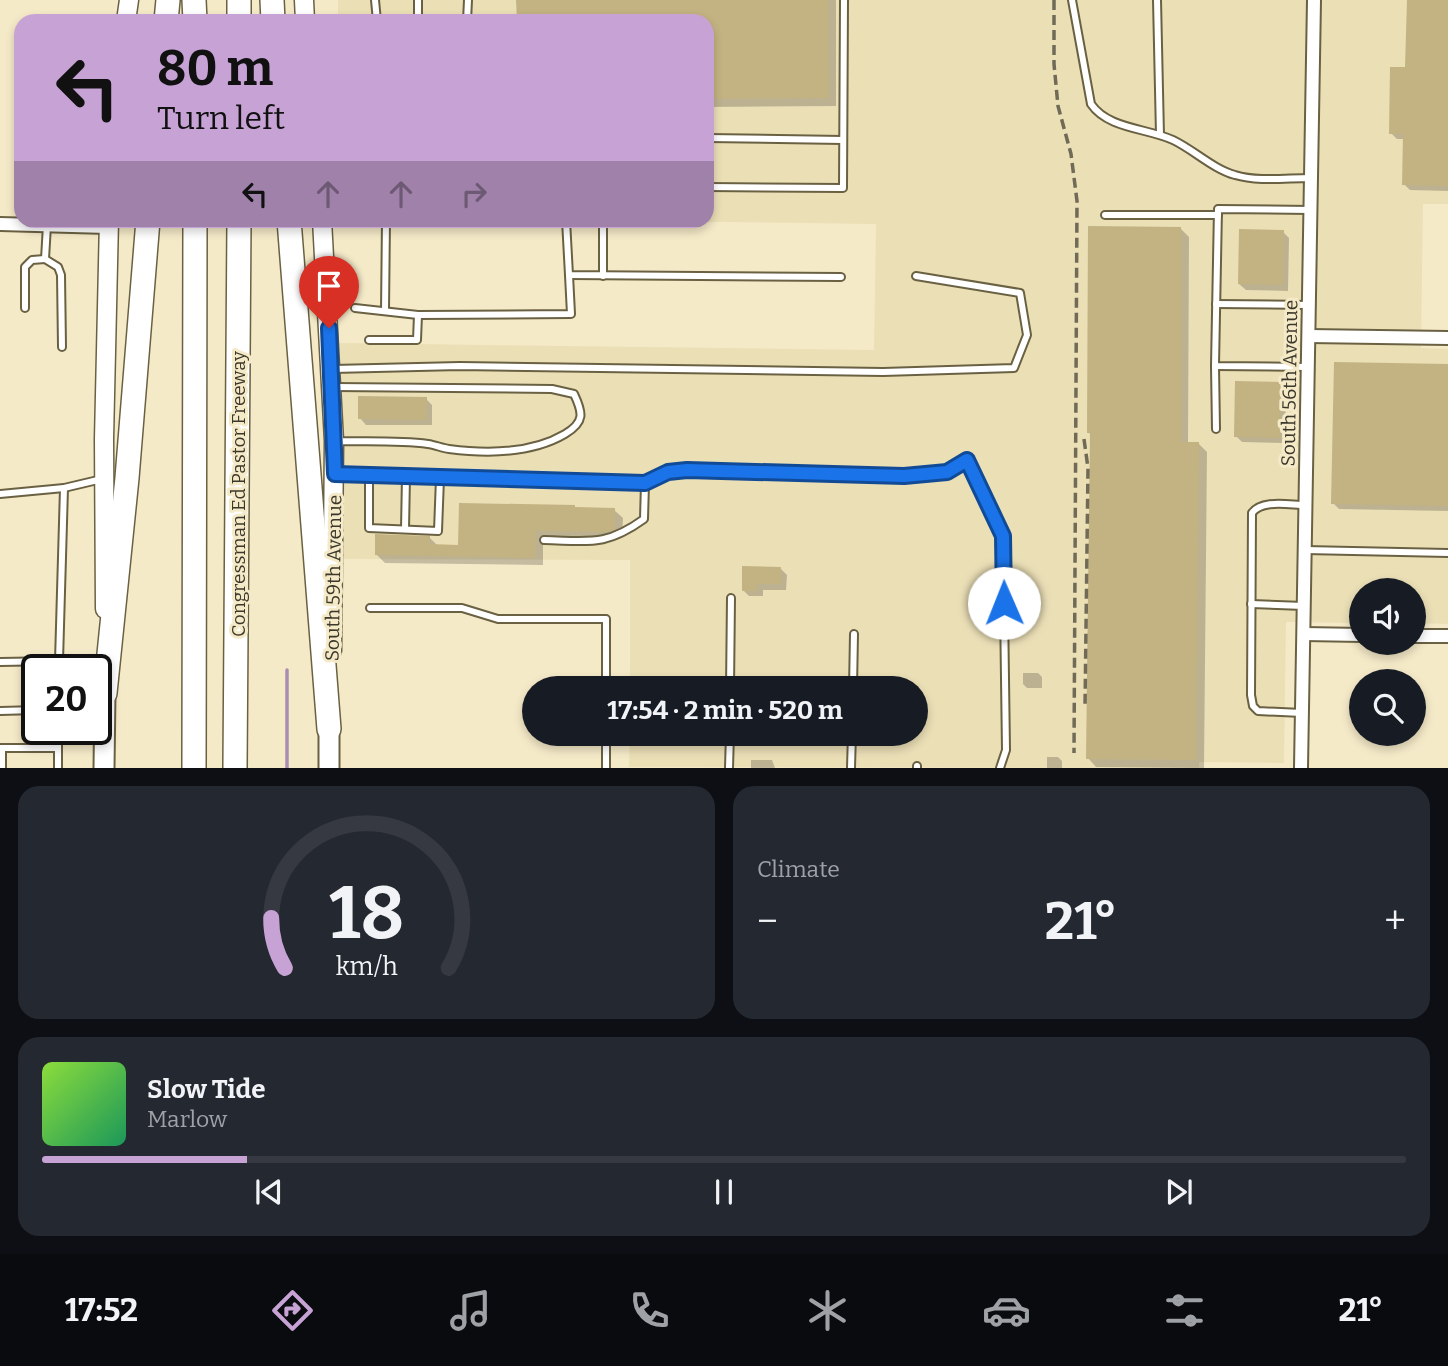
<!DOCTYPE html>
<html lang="en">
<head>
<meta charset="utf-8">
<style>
  body { margin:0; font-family:Bitter,serif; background:#242831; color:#f1f3f6; height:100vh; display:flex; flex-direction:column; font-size:26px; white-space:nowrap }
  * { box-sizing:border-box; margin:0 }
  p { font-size:23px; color:#9ea1a6 }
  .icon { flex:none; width:38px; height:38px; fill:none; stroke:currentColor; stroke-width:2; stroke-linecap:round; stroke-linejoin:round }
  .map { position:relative; height:768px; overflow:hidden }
  .panel { display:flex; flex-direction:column; gap:18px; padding:18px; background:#0d0f14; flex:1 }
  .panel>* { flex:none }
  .guide { position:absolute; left:14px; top:14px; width:700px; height:214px; border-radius:21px; box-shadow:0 4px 10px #0003; background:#c7a2d5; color:#111; overflow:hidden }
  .tools { position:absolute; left:1349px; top:578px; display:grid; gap:14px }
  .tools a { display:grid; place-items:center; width:77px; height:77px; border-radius:50%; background:#171b24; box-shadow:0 4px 10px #0003; font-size:35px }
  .speed { position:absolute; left:21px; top:654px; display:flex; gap:14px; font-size:35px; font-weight:700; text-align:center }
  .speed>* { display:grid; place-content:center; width:91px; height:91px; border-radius:50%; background:#171b24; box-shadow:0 4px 10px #0003; line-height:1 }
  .speed .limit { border:4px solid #111; border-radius:10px; background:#fff; color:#111 }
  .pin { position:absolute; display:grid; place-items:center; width:60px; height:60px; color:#fff; margin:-72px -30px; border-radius:50% 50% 50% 0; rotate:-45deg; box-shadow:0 0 7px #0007 }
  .pin .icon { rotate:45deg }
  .me { position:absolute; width:77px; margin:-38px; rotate:359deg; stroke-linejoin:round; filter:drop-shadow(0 0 5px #0008) }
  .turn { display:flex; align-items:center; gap:24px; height:147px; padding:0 28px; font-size:32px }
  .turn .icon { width:91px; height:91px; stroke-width:2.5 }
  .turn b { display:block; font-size:49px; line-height:60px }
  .lanes { display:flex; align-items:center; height:66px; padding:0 28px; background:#0003; justify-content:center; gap:35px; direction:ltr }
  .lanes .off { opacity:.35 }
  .big { font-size:52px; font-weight:700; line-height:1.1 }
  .panel .widget { flex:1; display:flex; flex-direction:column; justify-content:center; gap:10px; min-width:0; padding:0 24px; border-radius:21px; background:#242831 }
  .panel .dial { align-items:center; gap:0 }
  .dial svg { height:182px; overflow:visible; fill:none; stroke:#363941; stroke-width:7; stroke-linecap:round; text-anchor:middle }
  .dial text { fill:#f1f3f6; stroke:none }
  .song { display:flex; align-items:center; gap:21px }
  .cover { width:84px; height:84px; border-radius:10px; background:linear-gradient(135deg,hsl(90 70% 55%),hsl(150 70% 35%)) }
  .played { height:7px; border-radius:4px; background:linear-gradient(90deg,#c7a2d5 15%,#363941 15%) }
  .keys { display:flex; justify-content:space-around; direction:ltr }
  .heat { display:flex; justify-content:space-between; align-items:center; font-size:38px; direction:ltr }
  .panel .tiles { flex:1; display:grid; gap:18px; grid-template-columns:1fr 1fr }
  .widget:last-child { grid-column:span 2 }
  .trip { position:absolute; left:522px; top:676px; width:406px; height:70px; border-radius:35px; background:#171b24; box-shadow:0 4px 10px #0003; font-weight:700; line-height:70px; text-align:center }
  .dock { display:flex; height:112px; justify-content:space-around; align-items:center; background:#090b0e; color:#9ea1a6 }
  .dock .icon { width:49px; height:49px }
  .dock .selected { color:#c7a2d5 }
  .dock b { font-size:32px; color:#f1f3f6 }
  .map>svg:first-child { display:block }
  .built { fill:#ebdfb6 }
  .shadow { fill:#0003 }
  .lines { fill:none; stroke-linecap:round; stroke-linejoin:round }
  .stream { stroke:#ab8cb5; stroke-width:3.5 }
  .building { fill:#c3b382 }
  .service-casing { stroke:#6a6143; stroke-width:10 }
  .minor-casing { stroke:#6a6143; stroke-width:16 }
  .secondary-casing { stroke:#6a6143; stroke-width:21 }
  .primary-casing { stroke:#6a6143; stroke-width:23 }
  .motorway-casing { stroke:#6a6143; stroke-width:26 }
  .service { stroke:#fff; stroke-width:6 }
  .minor { stroke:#fff; stroke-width:12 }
  .secondary { stroke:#fff; stroke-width:18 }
  .primary { stroke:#fff; stroke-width:19 }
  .motorway { stroke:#fff; stroke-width:23 }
  .rail { stroke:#706a57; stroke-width:3.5; stroke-dasharray:10 5; stroke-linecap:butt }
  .route-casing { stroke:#114b97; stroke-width:18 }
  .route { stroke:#1a73e8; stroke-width:12 }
  .labels { text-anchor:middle; stroke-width:6; stroke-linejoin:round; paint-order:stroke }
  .street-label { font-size:19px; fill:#3b372a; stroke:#f5eac8 }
</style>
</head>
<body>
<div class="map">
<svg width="1448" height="768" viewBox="0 0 1448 768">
  <rect width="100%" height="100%" fill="#f5eac8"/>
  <polygon class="built" points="338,0 1448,0 1448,204 1423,204 1421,348 1448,349 1448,624 1414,623 1414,590 1362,590 1361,623 1286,622 1284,763 1199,762 1199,768 629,767 630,733 915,733 915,688 630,688 630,560 343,559 338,343 874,350 876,224 633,221 707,220 707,21 338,21"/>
  <g class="shadow">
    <polygon points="518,0 836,0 836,106 707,107 707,21 518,21"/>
    <polygon points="1408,0 1448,0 1448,191 1410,190 1404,184 1405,139 1397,139 1391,133 1407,69"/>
    <polygon points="1181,229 1189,237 1188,444 1199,444 1207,452 1204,768 1096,767 1088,758 1092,436 1089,433"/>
    <polygon points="1283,232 1289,238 1288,291 1246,290 1239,284"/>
    <polygon points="1448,366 1448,511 1339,509 1333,503"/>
    <polygon points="1280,384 1286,390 1285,443 1242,442 1236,436"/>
    <polygon points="426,399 432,405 432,425 366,425 360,418"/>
    <polygon points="577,509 614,510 623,518 622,538 616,540 543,539 543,565 385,563 376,554 430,538 438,546 460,547"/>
    <polygon points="780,568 787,575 786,590 763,590 763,596 749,596 743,590"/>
    <polygon points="1023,673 1038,673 1042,677 1042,688 1027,688 1023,684"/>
    <polygon points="1047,757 1058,757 1062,761 1062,768 1047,768"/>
    <polygon points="751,760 772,760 775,768 751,768"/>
  </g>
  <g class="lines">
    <polyline class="stream" points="287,670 287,768"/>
  </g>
  <g class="building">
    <polygon points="516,0 828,0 829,98 707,99 707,21 517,21"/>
    <polygon points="1407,0 1448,0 1448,186 1402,185 1403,134 1389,134 1390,67 1405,67"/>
    <polygon points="1088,226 1181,227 1181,442 1199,442 1196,760 1086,759 1090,433 1087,433"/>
    <polygon points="1239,229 1284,230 1283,285 1238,284"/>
    <polygon points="1334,362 1448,364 1448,506 1331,504"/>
    <polygon points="1235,381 1281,382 1280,438 1234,437"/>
    <polygon points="358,396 427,397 426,420 358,419"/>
    <polygon points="459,503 575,505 575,507 615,508 615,529 607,532 536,531 535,558 375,555 375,534 430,536 430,544 458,545"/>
    <polygon points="742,566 781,567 781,584 757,584 757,591 742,591"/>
  </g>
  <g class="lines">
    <g class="service-casing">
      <g id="service">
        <polyline points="375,0 377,21"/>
        <polyline points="418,0 418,21"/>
        <path d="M 1072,0 L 1091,104 C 1108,129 1147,128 1173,140 C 1194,150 1213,169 1235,175 C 1258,182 1286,178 1310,178"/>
        <polyline points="1157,0 1160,135"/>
        <polyline points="467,21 468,0"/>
        <polyline points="707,138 843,140"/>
        <polyline points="707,187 843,188 844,0"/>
        <polyline points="1105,215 1218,215"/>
        <polyline points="566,220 569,275 841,277"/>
        <polyline points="603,220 603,276"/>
        <polyline points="47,225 45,259 58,267 61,275 62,347"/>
        <polyline points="1216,304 1309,305"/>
        <polyline points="25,308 25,267 32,260 45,259"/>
        <polyline points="355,308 418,315 571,314 569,275"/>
        <polyline points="385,311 386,220"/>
        <polyline points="369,340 417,340 418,315"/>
        <polyline points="1215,366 1216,429"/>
        <polyline points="1308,367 1215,366 1218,209 1311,210"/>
        <polyline points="333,369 460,366 883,372 1014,368 1027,335 1020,293 916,276"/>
        <path d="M 334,387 L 552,389 L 574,394 C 583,413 585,422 565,434 C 531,454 488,454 449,449 C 442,448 435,445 428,444 C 398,440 367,442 336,441"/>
        <path d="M 336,474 L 645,483 L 644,519 C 605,547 589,541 544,540"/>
        <polyline points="369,475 369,528 438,531 440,478"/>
        <polyline points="645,483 668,472 687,470 904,476 947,472 967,460 1003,536 1006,750 1000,768"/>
        <polyline points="0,494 64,488"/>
        <polyline points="405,529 406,477"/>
        <polyline points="1305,550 1448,553"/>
        <polyline points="1251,604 1304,606"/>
        <polyline points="370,608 462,608 498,619 606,619 606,688"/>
        <polyline points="0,662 59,661 64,488 102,479"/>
        <polyline points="730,688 731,598"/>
        <polyline points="853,688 854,634"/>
        <polyline points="0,711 37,710"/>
        <path d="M 1302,713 L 1258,711 L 1253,706 L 1251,695 L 1252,513 C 1262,499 1289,505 1306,505"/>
        <polyline points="606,733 606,768"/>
        <polyline points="0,748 58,748"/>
        <polyline points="917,766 917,768"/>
        <polyline points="2,768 2,748"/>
        <polyline points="58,768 58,730"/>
        <polyline points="729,768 730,733"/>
        <polyline points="851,768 852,733"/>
      </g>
    </g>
    <g class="minor-casing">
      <g id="minor">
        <polyline points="0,224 108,227"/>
        <polyline points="1309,336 1448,338"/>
        <polyline points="1304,634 1362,635"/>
        <polyline points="1414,636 1448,636"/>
        <polyline points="1301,768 1314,0"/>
      </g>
    </g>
    <g class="secondary-casing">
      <g id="secondary">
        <polyline points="304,0 305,21"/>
        <polyline points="126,21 129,0"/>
        <polyline points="322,220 334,441 332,651"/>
        <polyline points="105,609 104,439 109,220"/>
      </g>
    </g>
    <g class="primary-casing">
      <g id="primary">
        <polyline points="104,768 105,693"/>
        <polyline points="329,768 329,729"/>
      </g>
    </g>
    <g class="motorway-casing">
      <g id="motorway">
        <polyline points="194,0 195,21"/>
        <polyline points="239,0 239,21"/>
        <polyline points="272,0 273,21"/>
        <polyline points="166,21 168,0"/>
        <polyline points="289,220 329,729"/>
        <polyline points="105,693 127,478 148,220"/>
        <polyline points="194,768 195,220"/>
        <polyline points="235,768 239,220"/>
      </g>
    </g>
    <use href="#service" class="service"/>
    <use href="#minor" class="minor"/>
    <use href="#secondary" class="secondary"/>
    <use href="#primary" class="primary"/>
    <use href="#motorway" class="motorway"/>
    <g class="rail">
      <polyline points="1054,0 1054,64 1058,106 1071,154 1077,201 1074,753"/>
      <polyline points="1084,439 1088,468 1085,708"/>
    </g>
  </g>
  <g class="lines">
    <g class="route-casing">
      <polyline id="route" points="329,328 335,474 645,483 668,472 687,470 904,476 947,472 967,460 1003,536 1004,603"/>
    </g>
    <use href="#route" class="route"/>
  </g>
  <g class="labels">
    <g class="street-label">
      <text transform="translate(1289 383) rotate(-89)" y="7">South 56th Avenue</text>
      <text transform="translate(238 494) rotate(-90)" y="7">Congressman Ed Pastor Freeway</text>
      <text transform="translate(333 578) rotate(-89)" y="7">South 59th Avenue</text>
    </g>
  </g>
</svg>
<div class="tools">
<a><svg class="icon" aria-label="sound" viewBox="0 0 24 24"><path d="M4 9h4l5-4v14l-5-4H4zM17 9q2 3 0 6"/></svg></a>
<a><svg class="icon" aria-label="search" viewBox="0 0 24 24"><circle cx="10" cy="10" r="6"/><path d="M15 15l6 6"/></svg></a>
</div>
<div class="speed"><div class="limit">20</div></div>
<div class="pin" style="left:329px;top:328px;background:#d93025"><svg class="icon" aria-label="arrive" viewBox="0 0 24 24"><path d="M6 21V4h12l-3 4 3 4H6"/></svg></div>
<svg class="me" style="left:1004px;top:603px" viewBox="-20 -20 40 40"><circle r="19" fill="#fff"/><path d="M0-13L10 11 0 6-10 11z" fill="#1a73e8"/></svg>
<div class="trip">17:54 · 2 min · 520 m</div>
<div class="guide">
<div class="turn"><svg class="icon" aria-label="left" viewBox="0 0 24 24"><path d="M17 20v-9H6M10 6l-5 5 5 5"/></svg><div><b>80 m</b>Turn left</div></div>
<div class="lanes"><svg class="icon" aria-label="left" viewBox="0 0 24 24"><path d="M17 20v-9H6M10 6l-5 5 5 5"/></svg><svg class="icon off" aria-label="ahead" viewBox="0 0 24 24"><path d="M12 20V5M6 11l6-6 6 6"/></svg><svg class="icon off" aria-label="ahead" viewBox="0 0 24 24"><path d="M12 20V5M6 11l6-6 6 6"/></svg><svg class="icon off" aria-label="right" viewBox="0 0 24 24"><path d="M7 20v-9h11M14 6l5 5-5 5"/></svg></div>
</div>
</div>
<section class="panel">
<div class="tiles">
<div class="widget dial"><svg viewBox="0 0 100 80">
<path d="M14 69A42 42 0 1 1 86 69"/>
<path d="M14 69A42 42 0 0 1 8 47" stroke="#c7a2d5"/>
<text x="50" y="56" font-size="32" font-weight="700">18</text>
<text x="50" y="72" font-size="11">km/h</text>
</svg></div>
<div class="widget"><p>Climate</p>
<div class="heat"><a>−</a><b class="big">21°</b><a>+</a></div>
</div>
<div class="widget">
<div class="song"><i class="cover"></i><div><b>Slow Tide</b><p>Marlow</p></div></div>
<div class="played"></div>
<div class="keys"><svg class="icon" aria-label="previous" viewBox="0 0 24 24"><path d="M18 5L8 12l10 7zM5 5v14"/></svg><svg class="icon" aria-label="pause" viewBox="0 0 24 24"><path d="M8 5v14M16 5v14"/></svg><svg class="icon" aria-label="next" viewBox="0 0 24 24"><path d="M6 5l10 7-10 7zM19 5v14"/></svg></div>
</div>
</div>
</section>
<nav class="dock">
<b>17:52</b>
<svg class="icon selected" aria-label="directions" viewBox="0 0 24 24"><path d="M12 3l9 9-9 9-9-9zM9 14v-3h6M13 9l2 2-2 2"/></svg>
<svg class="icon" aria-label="music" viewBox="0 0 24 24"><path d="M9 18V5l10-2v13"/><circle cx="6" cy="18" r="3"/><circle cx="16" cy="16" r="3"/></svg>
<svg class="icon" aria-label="phone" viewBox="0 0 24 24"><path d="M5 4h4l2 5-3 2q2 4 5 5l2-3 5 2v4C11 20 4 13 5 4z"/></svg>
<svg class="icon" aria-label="climate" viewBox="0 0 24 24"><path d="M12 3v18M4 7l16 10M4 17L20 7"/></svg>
<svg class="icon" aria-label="car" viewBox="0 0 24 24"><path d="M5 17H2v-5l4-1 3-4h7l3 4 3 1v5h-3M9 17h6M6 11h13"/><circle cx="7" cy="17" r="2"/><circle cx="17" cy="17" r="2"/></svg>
<svg class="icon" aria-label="filters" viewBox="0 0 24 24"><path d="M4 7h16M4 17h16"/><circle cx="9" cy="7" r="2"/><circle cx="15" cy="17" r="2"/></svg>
<b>21°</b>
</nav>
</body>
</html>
